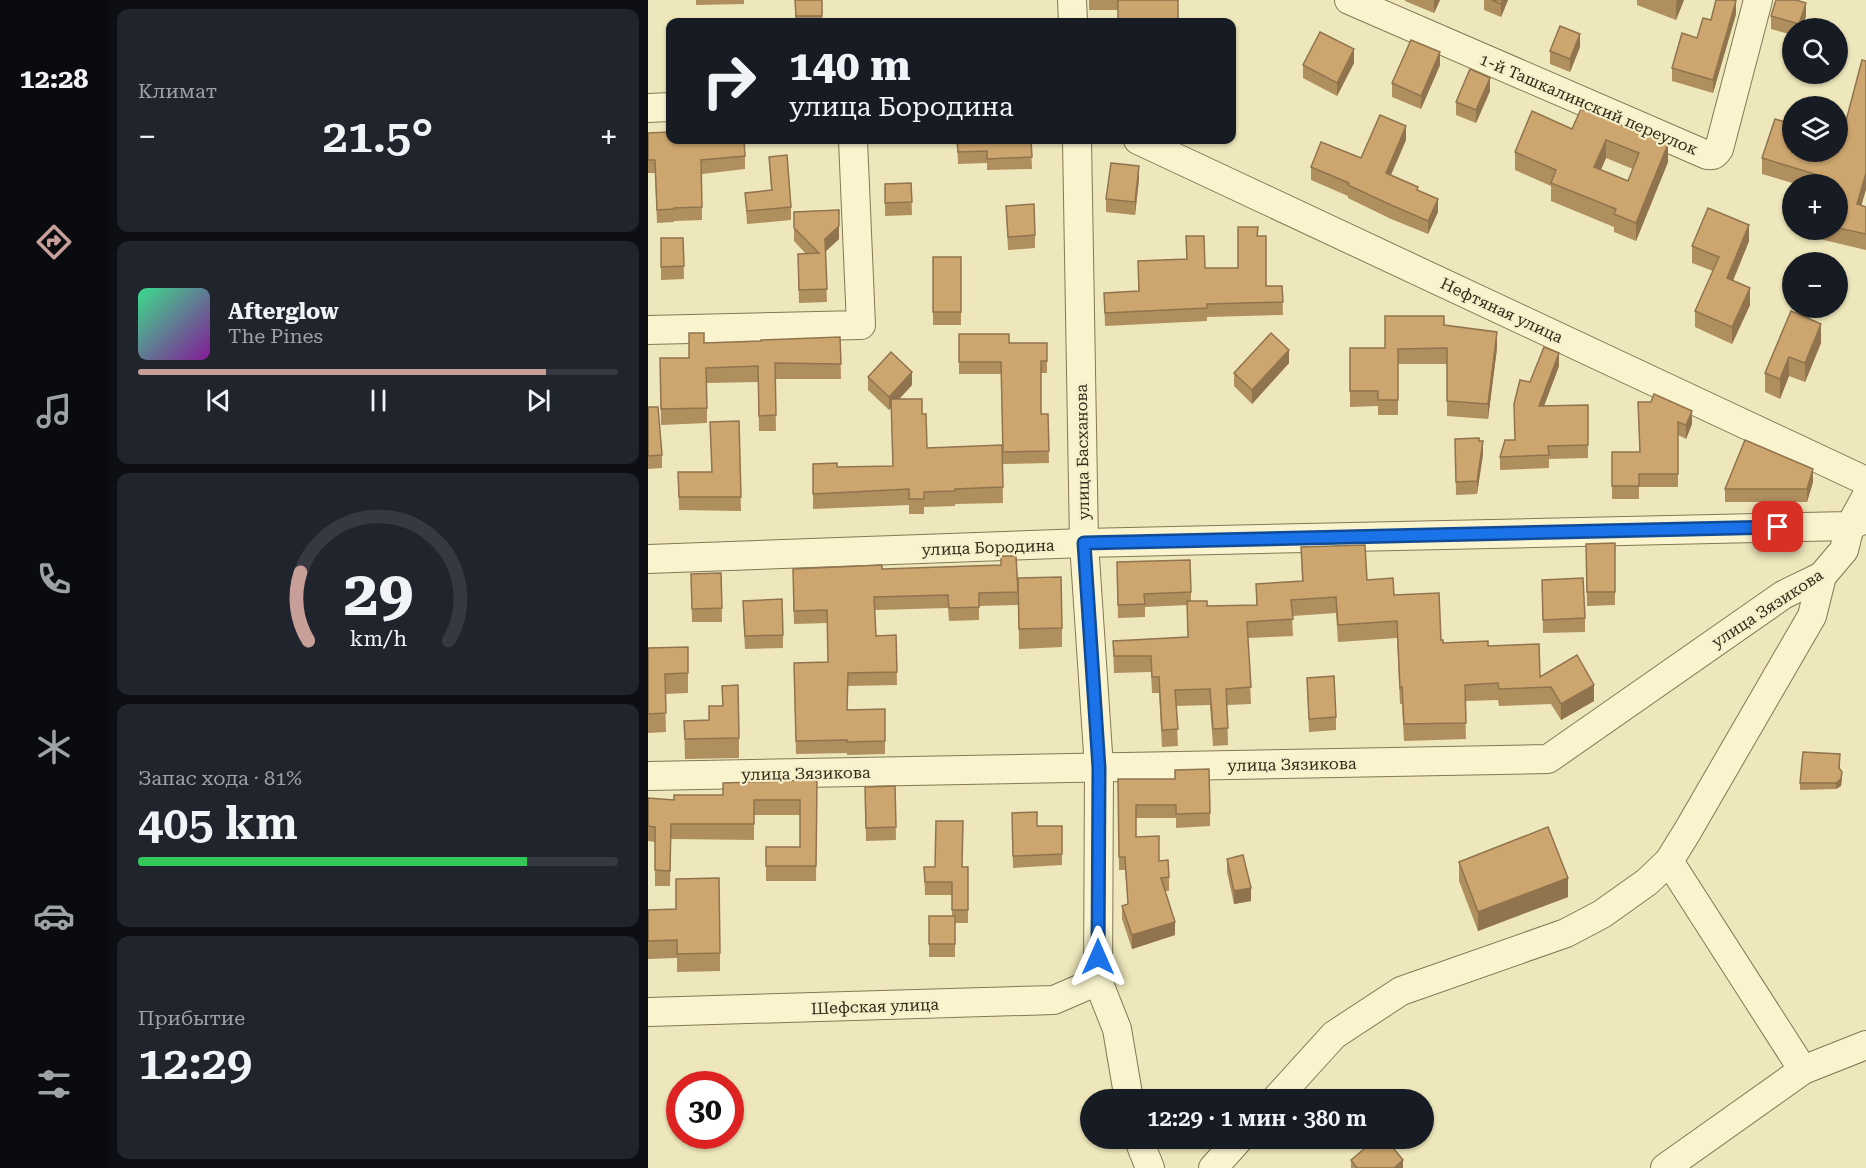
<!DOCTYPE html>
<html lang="ru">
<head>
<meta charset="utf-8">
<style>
  body { margin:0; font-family:"Roboto Serif",serif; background:#20242c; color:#f1f3f6; height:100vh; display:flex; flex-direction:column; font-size:22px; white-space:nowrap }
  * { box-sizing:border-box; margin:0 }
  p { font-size:20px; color:#9ea1a6 }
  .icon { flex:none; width:33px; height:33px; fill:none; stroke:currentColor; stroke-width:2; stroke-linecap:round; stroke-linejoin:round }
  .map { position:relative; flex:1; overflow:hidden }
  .side { display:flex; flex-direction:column; gap:9px; padding:9px; background:#0d0f14; width:540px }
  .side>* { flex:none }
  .guide { position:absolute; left:18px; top:18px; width:570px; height:126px; border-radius:12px; box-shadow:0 2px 4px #0004; background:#171b24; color:#f1f3f6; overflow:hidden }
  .controls { position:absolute; left:1134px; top:18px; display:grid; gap:12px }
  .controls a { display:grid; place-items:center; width:66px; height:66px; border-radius:50%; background:#171b24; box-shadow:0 2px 4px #0004; font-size:30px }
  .speed { position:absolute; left:18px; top:1071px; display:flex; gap:12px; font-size:30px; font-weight:700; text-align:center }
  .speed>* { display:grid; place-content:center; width:78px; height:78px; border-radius:50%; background:#171b24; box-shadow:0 2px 4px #0004; line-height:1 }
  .speed .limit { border:9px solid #d22; background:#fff; color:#111 }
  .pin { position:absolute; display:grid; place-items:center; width:51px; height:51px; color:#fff; margin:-26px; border-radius:12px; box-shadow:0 3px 9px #0006 }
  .me { position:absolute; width:66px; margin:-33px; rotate:0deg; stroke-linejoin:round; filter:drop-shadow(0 0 4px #0008) }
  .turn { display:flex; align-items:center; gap:21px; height:126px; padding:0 24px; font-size:27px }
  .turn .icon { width:78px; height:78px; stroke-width:2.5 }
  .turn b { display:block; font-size:42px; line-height:51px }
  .big { font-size:45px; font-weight:600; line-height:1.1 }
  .side .tile { flex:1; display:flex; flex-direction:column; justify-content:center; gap:9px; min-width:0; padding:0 21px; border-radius:12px; background:#20242c }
  .side .dial { align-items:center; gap:0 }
  .dial svg { height:156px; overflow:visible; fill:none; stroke:#363941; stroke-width:7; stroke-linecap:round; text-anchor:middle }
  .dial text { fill:#f1f3f6; stroke:none }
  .song { display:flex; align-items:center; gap:18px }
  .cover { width:72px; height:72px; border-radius:9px; background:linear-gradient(135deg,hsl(150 70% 55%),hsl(290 70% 35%)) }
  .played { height:6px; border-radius:3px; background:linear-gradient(90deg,#c89e98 85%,#363941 85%) }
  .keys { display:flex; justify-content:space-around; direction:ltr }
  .heat { display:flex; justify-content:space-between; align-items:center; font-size:33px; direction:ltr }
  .charge { height:9px; border-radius:4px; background:linear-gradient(90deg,#34c759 81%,#363941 0) }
  .trip { position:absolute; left:432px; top:1089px; width:354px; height:60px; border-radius:30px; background:#171b24; box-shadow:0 2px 4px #0004; font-weight:600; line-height:60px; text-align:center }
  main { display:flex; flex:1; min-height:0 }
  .tabs { display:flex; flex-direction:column; width:108px; justify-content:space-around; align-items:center; background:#090b0e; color:#9ea1a6 }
  .tabs .icon { width:42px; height:42px }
  .tabs .current { color:#c89e98 }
  .tabs b { font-size:27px; color:#f1f3f6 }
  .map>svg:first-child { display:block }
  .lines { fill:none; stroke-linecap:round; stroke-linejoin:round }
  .minor-casing { stroke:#857755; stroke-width:30 }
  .minor { stroke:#f9f4ce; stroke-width:28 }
  .wall { fill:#b08f5f; fill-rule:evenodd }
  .shaded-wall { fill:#90744e }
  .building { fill:#cda66f; stroke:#90744e; stroke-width:1.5; fill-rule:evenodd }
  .route-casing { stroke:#114b97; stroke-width:15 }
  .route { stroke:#1a73e8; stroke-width:10 }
  .labels { text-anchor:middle; stroke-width:4.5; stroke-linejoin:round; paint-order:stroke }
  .street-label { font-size:16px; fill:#342b1a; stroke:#f6f0ca }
</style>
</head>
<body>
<main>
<nav class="tabs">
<b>12:28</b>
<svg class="icon current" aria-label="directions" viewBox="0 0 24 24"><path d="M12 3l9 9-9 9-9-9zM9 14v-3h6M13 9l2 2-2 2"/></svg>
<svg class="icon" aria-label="music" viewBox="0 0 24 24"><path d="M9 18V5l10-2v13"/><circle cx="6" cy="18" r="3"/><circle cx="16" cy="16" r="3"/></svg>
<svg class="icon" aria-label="phone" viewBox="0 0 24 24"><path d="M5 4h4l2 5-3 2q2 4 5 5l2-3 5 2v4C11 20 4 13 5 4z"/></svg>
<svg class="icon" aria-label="climate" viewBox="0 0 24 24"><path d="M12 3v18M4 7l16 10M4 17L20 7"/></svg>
<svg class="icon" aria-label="car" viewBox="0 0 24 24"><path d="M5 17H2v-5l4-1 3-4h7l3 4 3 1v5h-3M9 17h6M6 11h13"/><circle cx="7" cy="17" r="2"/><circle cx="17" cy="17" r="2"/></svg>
<svg class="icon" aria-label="filters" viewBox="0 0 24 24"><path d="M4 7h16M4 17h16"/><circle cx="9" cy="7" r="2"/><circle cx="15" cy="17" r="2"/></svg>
</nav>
<section class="side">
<div class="tile"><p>Климат</p>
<div class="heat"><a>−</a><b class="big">21.5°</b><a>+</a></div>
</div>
<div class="tile">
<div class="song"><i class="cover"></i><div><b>Afterglow</b><p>The Pines</p></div></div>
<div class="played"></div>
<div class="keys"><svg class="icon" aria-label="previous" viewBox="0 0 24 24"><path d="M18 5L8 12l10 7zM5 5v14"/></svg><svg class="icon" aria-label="pause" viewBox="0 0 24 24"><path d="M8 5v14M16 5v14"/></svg><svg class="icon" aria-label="next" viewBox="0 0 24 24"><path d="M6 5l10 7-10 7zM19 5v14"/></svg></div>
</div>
<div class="tile dial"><svg viewBox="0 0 100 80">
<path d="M14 69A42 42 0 1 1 86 69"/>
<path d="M14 69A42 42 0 0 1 10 34" stroke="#c89e98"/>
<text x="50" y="56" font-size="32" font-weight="700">29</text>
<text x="50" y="72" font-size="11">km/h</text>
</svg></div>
<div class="tile"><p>Запас хода · 81%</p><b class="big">405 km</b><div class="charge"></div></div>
<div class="tile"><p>Прибытие</p><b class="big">12:29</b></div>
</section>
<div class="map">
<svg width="1218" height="1168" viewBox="0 0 1218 1168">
  <rect width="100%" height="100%" fill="#eee7bb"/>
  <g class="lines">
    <g class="minor-casing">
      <g id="minor">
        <polyline points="424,0 425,22"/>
        <path d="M 701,0 L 1059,155 C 1065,156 1067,155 1071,149 L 1110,0"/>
        <polyline points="0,108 22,107"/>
        <polyline points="429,140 436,543 451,768 450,981 469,1029 481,1100"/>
        <polyline points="490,140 1218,481"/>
        <polyline points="0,330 213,325 205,140"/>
        <polyline points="0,559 436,543 1202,526 1217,519"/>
        <polyline points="0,776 900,759 1135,595 1174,576 1196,550 1202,526 1218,497"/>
        <polyline points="1021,861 1155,1070"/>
        <polyline points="0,1012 406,1000 450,981"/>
        <polyline points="627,1100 686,1035 753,991 918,933 954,914 999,882 1021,861 1039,832 1164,616 1174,576"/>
        <polyline points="490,1138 502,1168"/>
        <polyline points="565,1168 592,1138"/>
        <polyline points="1017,1168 1155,1070 1218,1045"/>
      </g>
    </g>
    <use href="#minor" class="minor"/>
  </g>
  <g class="wall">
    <polygon points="48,0 96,0 96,4 48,5"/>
    <rect x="147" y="0" width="27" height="22"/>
    <polygon points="441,0 530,0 530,22 470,22 470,10 441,10"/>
    <polygon points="757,0 792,0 786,13 757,1"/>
    <polygon points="836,0 860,0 853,17 836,10"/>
    <polygon points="989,0 1036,0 1028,20 989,5"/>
    <polygon points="1088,14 1065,93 1024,81 1024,68 1049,38 1063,20"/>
    <polygon points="1123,16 1158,16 1154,28 1144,28 1144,35 1123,29"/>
    <polygon points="932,47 922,72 902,64 902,51"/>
    <polygon points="706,63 689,96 655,78 655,65"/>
    <polygon points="792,65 773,109 744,97 744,83"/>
    <polygon points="842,91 828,123 808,115 808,102"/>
    <path d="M 933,109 L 1020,162 L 988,241 L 966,232 L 966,227 L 903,201 L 903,186 L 867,170 L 867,152 L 924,129 ZM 958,158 L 985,169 L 980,181 L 953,170 Z"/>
    <polygon points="0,133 97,156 97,169 54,174 54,220 26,221 26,222 9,223 7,173 0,173"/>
    <polygon points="309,140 383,140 384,169 339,170 339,163 310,164"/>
    <polygon points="758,140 743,175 770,190 790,212 780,234 743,219 700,198 700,196 663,180 663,167 713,158"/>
    <polygon points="121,157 143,207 143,220 99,224 97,193 123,191"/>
    <polygon points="1114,158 1218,189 1213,206 1218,207 1218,250 1159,236 1159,230 1190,230 1190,184 1148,184 1114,174"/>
    <polygon points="491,179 487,215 458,212 458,199"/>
    <polygon points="263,183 264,215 237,216 237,184"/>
    <polygon points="358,206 387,235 387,248 360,250"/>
    <polygon points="146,212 191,239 177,252 179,302 151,303 150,267 158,254 146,241"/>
    <polygon points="538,236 557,268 590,268 609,236 618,286 634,286 635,315 559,317 559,321 457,326 456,293 490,291 490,261 538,259"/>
    <polygon points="13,238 35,238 36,279 13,280"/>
    <polygon points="1101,241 1085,281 1102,305 1084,344 1047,327 1047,311 1065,271 1044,263 1044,246"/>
    <rect x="285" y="257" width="28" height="68"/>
    <polygon points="1143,311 1173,343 1157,382 1141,376 1132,399 1117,392 1117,373"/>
    <polygon points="796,325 849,348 840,419 799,416 799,364 750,364 750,415 730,415 730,406 702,407 702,348 737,348"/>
    <polygon points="311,334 361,343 399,343 399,373 393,373 393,414 400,414 401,463 355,464 353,374 311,374"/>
    <polygon points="192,337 193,379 127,379 128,431 111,431 110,382 59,383 59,423 13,425 12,358 41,358 56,343 113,341"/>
    <polygon points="641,363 604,404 586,386 586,373"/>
    <polygon points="911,366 896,406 940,405 940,458 901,459 901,468 852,470 852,457 867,440 882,382"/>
    <polygon points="220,377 264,385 251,399 274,414 279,448 354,445 355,503 307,504 307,506 276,507 276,514 261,514 261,505 165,509 165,464 189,467 245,466 243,407 241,410 220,390"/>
    <polygon points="990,402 1044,424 1038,439 1030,435 1030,487 991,487 991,499 964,499 964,452 992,452"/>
    <polygon points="0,407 14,455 14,468 0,469"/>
    <polygon points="91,421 93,511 31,510 30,472 63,472"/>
    <polygon points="807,439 831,441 835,454 829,494 808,495"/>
    <polygon points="1165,482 1159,502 1077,502 1077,489"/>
    <polygon points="967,543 967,605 939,606 938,544"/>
    <polygon points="653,547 719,580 746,595 795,643 840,646 892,677 946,701 913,720 903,704 851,706 850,700 817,701 818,739 756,741 754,704 752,704 749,638 690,642 688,613 644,616 645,636 600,638 603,704 579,705 580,745 565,746 562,705 528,706 530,746 514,747 511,693 504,693 503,672 466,673 465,641 540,637 539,605 497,607 497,617 470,618 469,562 543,592 543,601 559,606 608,605 608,584 654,581"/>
    <polygon points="234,569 370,592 370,605 331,606 331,620 301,621 300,608 227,610 228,636 248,635 249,685 200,686 199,710 237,709 237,754 199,755 199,753 148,754 146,676 180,662 179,623 146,624 145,582"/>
    <polygon points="73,573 74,622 44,622 43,574"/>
    <polygon points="370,578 414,628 414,647 371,649"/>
    <polygon points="894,580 937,618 937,632 895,633"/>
    <polygon points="95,614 135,635 135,648 97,649"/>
    <polygon points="0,648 40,673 40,693 17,694 18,732 0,733"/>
    <polygon points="659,678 688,717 688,730 661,732"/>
    <polygon points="74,686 91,738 91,758 37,759 36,721 61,721 61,706 74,706"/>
    <polygon points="1192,761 1192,769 1194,779 1193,786 1188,789 1152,790 1152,783"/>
    <polygon points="470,779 562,813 562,826 528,828 528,818 488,818 488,837 511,861 521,877 521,891 517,891 527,935 484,949 474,919 474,906 480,905 477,870 471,870"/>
    <polygon points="169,780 168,881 118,881 118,847 152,847 152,815 106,815 106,840 23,839 22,886 7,886 7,842 0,841 0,798 26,800 75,795"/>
    <polygon points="247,786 248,840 218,841 217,787"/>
    <polygon points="364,813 389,826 414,826 414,865 365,868"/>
    <polygon points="579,859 603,901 586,904 579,872"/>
    <polygon points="811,862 920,897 830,931 811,881"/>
    <polygon points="276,867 320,867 320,923 307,923 307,957 281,957 281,916 304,916 304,895 277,895"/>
    <polygon points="0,910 72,953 72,971 29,972 29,958 0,959"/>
    <polygon points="703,1160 755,1168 703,1168"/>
  </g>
  <g class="shaded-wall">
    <polygon points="786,0 792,0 786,13"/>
    <polygon points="854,0 860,0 853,17 853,4"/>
    <polygon points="1029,0 1036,0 1028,20 1028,3"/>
    <polygon points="1088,1 1088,14 1065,93 1065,80"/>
    <polygon points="1158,3 1158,16 1154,28 1151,28 1151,24"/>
    <polygon points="932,34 932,47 922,72 922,59"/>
    <polygon points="706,49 706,63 689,96 689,83"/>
    <polygon points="792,52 792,65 773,109 773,96"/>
    <polygon points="842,78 842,91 828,123 828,110"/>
    <polygon points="758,126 758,140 738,186 738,173"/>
    <polygon points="958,140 958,158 946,185 946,167"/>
    <polygon points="1020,144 1020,162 988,241 988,223"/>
    <polygon points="491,166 491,179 487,215 487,202"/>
    <polygon points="1218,173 1218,189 1209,221 1209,204"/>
    <polygon points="790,199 790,212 780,234 780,221"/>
    <polygon points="1101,225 1101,241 1079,295 1079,278"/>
    <polygon points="191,226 191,239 177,252 177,239"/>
    <polygon points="1102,288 1102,305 1084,344 1084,327"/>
    <polygon points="1173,324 1173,343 1157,382 1157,363"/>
    <polygon points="849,332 849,348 840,419 840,404"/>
    <polygon points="641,350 641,363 604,404 604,390"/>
    <polygon points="911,353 911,366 891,419 891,406"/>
    <polygon points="1141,357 1141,376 1132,399 1132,379"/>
    <polygon points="264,372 264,385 241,410 241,397"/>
    <polygon points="1044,411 1044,424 1038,439 1038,425"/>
    <polygon points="835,441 835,454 829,494 829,481"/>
    <polygon points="1165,469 1165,482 1159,502 1159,489"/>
    <polygon points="946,685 946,701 913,720 913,704"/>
    <polygon points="1194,772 1193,786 1188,789 1188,783"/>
    <polygon points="920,878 920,897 830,931 830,912"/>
    <polygon points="603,888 603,901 586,904 586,891"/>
    <polygon points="527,922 527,935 484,949 484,935"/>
    <polygon points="755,1160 755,1168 746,1168"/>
  </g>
  <g class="building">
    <polygon points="147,0 174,0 174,16 148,16"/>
    <rect x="470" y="0" width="60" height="22"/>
    <polygon points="844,0 854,0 853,4"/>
    <polygon points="1068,0 1084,0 1088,1 1065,80 1024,68 1034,33 1049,38 1055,18 1063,20"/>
    <polygon points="1128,0 1148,0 1158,3 1151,24 1123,16"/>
    <polygon points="912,26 932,34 922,59 902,51"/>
    <polygon points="672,32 706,49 689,83 655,65"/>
    <polygon points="763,40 792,52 773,96 744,83"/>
    <polygon points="1214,60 1218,61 1218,173 1209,204 1218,207 1218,234 1190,228 1190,184 1168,184 1170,175 1114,158 1127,119 1144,124 1144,152 1190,152 1190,138 1193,140"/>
    <polygon points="822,69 842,78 828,110 808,102"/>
    <path d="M 933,109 L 1020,144 L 988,223 L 966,214 L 968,209 L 903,183 L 908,170 L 867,152 L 884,111 L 924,129 ZM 958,140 L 991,153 L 980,181 L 946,167 Z"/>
    <polygon points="732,115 758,126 738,173 770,187 769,190 790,199 780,221 743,205 700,185 701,183 663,167 673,142 713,158"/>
    <polygon points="22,132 22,140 96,140 97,156 53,160 54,207 26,208 26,209 9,210 7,160 0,160 0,133"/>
    <polygon points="309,140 383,140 384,157 339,159 339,151 310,152"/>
    <polygon points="139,155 143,207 99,211 97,193 124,190 121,157"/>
    <polygon points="463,163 491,166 487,202 458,199"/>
    <polygon points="263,183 264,202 237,203 237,184"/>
    <polygon points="386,204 387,235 360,237 358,206"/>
    <polygon points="1060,208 1101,225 1079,278 1102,288 1084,327 1047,311 1071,257 1044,246"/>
    <polygon points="191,210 191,226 177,239 179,289 151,290 150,254 171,253 146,228 146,212"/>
    <polygon points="590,227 610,227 609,236 618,236 618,286 634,286 635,302 559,304 559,308 457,313 456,293 491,291 490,261 539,259 538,236 556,236 557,268 590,268"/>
    <polygon points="13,238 35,238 36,266 13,267"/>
    <rect x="285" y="257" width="28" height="55"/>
    <polygon points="1143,311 1173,324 1157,363 1141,357 1132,379 1117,373"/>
    <polygon points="737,316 796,316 796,325 849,332 840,404 799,401 799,348 750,349 750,400 730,400 730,391 702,391 702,348 737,348"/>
    <polygon points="41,333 56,333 56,343 113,341 113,340 192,337 193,364 127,363 128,415 111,416 110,366 58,368 59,408 13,409 12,358 41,358"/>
    <polygon points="623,333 641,350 604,390 586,373"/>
    <polygon points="311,334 361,334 361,343 399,343 399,361 393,361 393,414 400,414 401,451 355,452 353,362 311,362"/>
    <polygon points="896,347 911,353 891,406 940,405 940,445 900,446 901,455 852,457 857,440 867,440 866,404 872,380 882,382"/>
    <polygon points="243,352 264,372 241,397 220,377"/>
    <polygon points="1006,394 1044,411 1038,425 1030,422 1030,474 991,474 991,486 964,486 964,452 992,452 990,402 1003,402"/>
    <polygon points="243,399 274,399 274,414 278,414 279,448 354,445 355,487 307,489 307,491 276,492 276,499 261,499 261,489 165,494 165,464 189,463 189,467 245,466"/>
    <polygon points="0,407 10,407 14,455 0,456"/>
    <polygon points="91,421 93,497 31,497 30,472 64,472 62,422"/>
    <polygon points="831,438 831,441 835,441 829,481 808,482 807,439"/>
    <polygon points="1097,440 1165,469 1159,489 1077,489"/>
    <polygon points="967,543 967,592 939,592 938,544"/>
    <polygon points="717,545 719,580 745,578 746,595 791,593 793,640 795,640 795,643 840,641 840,646 891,644 892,677 929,655 946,685 913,704 903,687 851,689 850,683 817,685 818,723 756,724 754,687 752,688 749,621 690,625 688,597 643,600 645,619 599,622 603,687 578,689 580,728 565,729 562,689 527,690 530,729 514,730 511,677 504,677 503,656 466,656 465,641 540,637 539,601 559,601 559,606 609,605 608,584 655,581 653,547"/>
    <polygon points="353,556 368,556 370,592 331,593 331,607 301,608 300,595 226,597 228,636 248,635 249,672 200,673 199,710 237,709 237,741 199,742 199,740 148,741 146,663 180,662 179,610 146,611 145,569 234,565 234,569 353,565"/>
    <polygon points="542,560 543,592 496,594 497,604 470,605 469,562"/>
    <polygon points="73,573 74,608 44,609 43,574"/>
    <polygon points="413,577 414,628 371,629 370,578"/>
    <polygon points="935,578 937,618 895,620 894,580"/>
    <polygon points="134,599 135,635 97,636 95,601"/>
    <polygon points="40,647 40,673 17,674 18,713 0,714 0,648"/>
    <polygon points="686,676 688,717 661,719 659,678"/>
    <polygon points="90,685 91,738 37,739 36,721 61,720 61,706 75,706 74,686"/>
    <polygon points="1155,752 1192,754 1191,768 1194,772 1193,779 1188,783 1152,783"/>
    <polygon points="561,769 562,813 528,814 528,805 488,805 488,837 511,836 511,861 520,860 521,877 513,878 527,922 484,935 474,906 480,904 477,857 471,857 470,779 527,779 527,770"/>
    <polygon points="169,780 168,866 118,866 118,847 152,847 152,800 106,800 106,824 23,824 22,871 7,870 7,827 0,826 0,798 26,800 26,795 75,795 75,783"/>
    <polygon points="247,786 248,827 218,828 217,787"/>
    <polygon points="389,812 389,826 414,826 414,854 365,856 364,813"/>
    <polygon points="288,821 315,821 314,867 320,867 320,910 304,910 304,882 277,882 276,867 287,867"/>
    <polygon points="900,827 920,878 830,912 811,862"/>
    <polygon points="595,855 603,888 586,891 579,859"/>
    <polygon points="71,878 72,953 29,954 29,940 0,941 0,910 28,909 28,879"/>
    <rect x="281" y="916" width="26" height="28"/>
    <polygon points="729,1138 737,1138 755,1160 746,1168 709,1168 703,1160"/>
  </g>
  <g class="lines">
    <g class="route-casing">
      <polyline id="route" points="450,957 451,768 436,543 1130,527"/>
    </g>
    <use href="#route" class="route"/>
  </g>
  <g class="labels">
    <g class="street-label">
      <text transform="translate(941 104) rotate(23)" y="6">1-й Ташкалинский переулок</text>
      <text transform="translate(854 310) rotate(25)" y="6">Нефтяная улица</text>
      <text transform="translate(434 452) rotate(-91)" y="6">улица Басханова</text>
      <text transform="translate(340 547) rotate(-2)" y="6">улица Бородина</text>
      <text transform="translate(1119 608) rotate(-33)" y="6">улица Зязикова</text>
      <text transform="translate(644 764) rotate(-1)" y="6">улица Зязикова</text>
      <text transform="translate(158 773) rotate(-1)" y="6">улица Зязикова</text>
      <text transform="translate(227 1006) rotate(-2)" y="6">Шефская улица</text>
    </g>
  </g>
</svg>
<div class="controls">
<a><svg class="icon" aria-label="search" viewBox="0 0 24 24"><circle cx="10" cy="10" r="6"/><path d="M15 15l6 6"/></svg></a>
<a><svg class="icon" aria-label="layers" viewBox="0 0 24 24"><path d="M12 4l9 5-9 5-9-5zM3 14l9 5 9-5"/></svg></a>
<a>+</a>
<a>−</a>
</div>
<div class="speed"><div class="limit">30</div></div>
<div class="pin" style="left:1130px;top:527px;background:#d93025"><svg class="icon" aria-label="arrive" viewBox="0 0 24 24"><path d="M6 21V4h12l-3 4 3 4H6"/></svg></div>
<svg class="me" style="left:450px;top:957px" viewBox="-20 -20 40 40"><path d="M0-17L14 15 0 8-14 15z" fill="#1a73e8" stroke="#fff" stroke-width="4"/></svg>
<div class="trip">12:29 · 1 мин · 380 m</div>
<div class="guide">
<div class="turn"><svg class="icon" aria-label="right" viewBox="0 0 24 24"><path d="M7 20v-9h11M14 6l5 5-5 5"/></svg><div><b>140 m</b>улица Бородина</div></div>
</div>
</div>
</main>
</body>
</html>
